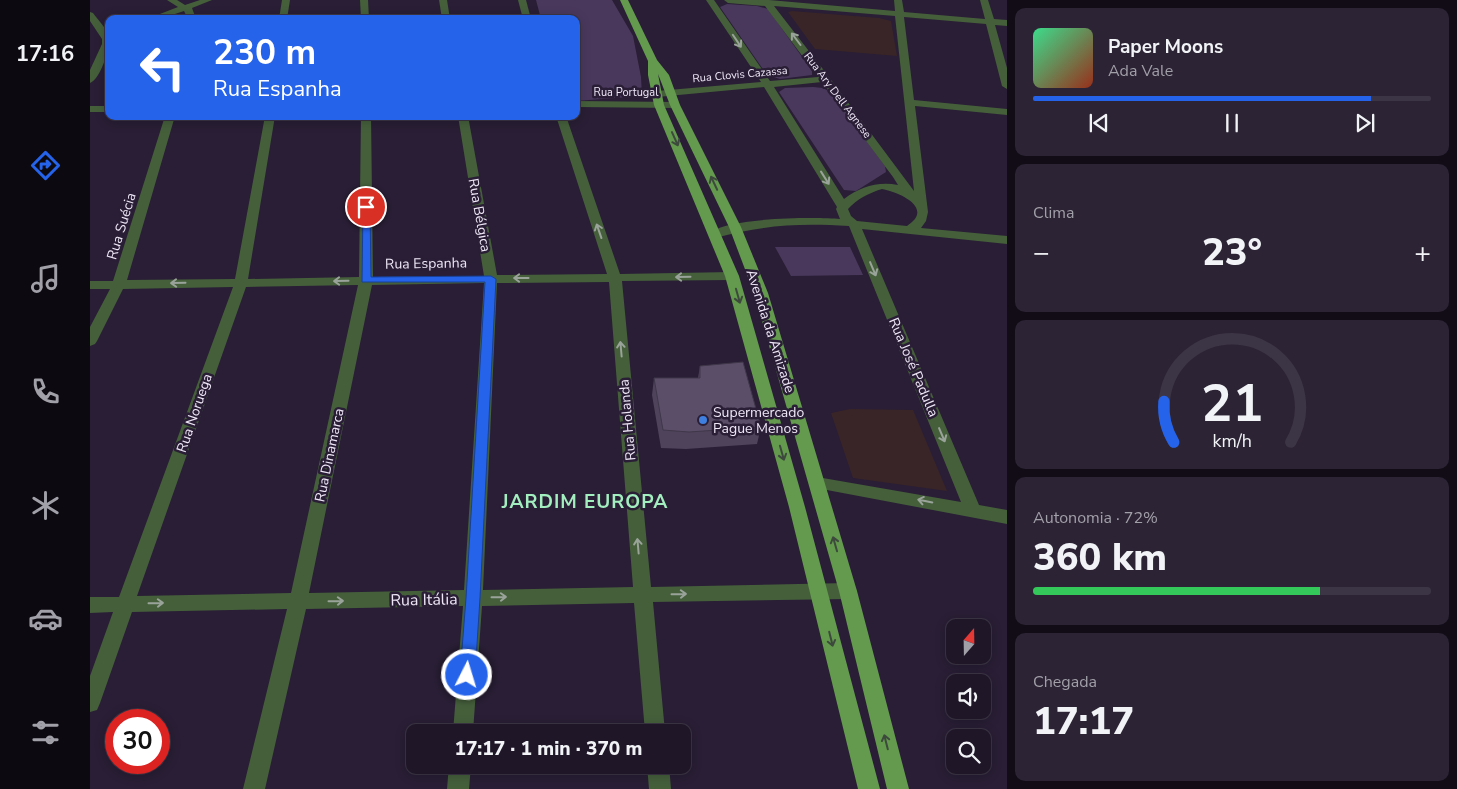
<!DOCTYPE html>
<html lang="pt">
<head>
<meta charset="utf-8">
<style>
  body { margin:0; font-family:"Nunito Sans",sans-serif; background:#2c2334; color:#f1f3f6; height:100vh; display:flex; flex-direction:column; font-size:19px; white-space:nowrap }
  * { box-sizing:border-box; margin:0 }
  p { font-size:16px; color:#a19fa8 }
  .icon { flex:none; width:28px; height:28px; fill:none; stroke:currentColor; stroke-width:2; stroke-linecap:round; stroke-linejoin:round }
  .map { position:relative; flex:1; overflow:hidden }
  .sheet { display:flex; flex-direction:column; gap:8px; padding:8px; background:#110c16; width:450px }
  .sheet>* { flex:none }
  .hud { position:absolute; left:15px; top:15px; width:475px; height:105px; border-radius:10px; box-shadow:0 2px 12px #0003,0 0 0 1px #3c3545; background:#2563eb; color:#fff; overflow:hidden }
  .needle { width:32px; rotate:20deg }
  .tools { position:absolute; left:856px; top:619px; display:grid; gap:10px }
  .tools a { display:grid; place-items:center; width:45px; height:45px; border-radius:10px; background:#1f1628; box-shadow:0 2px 12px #0003,0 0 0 1px #3c3545; font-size:25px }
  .speed { position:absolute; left:15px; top:709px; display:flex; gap:10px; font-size:25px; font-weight:700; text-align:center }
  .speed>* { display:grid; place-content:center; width:65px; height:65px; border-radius:50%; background:#1f1628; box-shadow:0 2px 12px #0003,0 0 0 1px #3c3545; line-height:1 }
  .speed .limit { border:8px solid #d22; background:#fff; color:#111 }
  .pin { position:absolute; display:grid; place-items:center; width:42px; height:42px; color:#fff; margin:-21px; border:2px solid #fff; border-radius:50%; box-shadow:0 1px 5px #0007 }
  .me { position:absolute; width:55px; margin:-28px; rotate:5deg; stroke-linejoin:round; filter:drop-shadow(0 0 4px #0008) }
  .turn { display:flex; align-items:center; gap:18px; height:105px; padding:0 25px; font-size:22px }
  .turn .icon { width:65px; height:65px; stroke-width:2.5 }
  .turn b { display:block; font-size:35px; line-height:42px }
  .big { font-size:38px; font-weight:800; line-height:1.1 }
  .sheet .tile { flex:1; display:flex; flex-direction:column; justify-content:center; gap:8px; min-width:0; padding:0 18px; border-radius:10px; background:#2c2334 }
  .sheet .dial { align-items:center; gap:0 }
  .dial svg { height:130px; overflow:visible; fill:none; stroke:#3c3545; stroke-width:7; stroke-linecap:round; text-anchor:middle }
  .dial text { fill:#f1f3f6; stroke:none }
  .song { display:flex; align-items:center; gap:15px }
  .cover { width:60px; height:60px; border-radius:8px; background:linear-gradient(135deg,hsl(150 70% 55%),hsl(10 70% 35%)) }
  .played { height:5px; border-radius:2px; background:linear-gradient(90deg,#2563eb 85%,#3c3545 85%) }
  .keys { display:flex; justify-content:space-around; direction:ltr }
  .heat { display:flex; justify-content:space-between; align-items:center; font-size:28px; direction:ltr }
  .charge { height:8px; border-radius:4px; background:linear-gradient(90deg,#34c759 72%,#3c3545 0) }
  .trip { position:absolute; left:316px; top:724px; width:285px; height:50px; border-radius:10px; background:#1f1628; box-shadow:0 2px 12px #0003,0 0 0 1px #3c3545; font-weight:800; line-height:50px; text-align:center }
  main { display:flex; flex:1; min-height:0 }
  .tab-bar { display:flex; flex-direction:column; width:90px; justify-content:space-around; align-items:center; background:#0c0910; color:#a19fa8 }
  .tab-bar .icon { width:35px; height:35px }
  .tab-bar .on { color:#2563eb }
  .tab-bar b { font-size:22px; color:#f1f3f6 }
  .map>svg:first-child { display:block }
  .education { fill:#392527 }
  .green { fill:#49385c }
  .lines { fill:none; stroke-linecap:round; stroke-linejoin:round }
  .minor { fill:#455f3b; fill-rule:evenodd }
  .major { fill:#639a4d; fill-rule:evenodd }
  .wall { fill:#4e435a }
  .building { fill:#5b4e69; stroke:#40374a }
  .oneway { stroke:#9aa399 }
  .oneway2 { stroke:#3d493d }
  .route { fill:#2563eb; stroke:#184099 }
  .shop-dot { fill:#3f7fe0; stroke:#291e35; stroke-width:2 }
  .labels { text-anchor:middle; stroke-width:5; stroke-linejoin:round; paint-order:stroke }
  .far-street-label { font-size:11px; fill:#efe7f7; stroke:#291e35 }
  .street-label { font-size:14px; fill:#efe7f7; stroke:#291e35 }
  .poi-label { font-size:14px; fill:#efe7f7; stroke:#291e35; text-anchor:start }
  .near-street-label { font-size:16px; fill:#efe7f7; stroke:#291e35 }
  .district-label { font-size:19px; font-weight:bold; letter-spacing:1px; fill:#a2eebf; stroke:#291e35 }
</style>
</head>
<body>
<main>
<nav class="tab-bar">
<b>17:16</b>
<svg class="icon on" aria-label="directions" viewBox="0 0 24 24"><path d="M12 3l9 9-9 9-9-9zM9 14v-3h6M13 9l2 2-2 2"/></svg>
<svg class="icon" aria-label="music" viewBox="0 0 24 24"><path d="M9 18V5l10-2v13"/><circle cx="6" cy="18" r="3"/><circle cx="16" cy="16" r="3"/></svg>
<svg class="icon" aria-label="phone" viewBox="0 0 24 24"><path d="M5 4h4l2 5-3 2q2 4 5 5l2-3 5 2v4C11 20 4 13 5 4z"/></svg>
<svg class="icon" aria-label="climate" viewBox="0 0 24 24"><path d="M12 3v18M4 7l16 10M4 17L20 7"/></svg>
<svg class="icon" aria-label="car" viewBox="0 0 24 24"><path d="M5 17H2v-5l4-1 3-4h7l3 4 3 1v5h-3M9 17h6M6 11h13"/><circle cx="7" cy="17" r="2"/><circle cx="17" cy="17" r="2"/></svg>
<svg class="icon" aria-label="filters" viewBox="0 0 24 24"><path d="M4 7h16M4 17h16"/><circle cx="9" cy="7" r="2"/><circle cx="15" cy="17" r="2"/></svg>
</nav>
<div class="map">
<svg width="917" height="789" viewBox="0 0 917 789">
  <rect width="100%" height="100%" fill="#291e35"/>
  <g class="education">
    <polygon points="702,11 789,18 801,21 807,56 725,49 698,12"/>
    <polygon points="760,409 823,410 857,491 763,478 741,413"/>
  </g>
  <g class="green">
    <polygon points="446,0 522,0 543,36 551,77 552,96 486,101 486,19 451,19"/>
    <polygon points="637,4 667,6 678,9 722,71 722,75 690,79 677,75 630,7"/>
    <polygon points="723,87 733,88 740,92 795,166 796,172 766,191 754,190 689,92 695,88"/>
    <polygon points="685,247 760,247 773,275 701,276"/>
  </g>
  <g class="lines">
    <g class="minor">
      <polygon points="77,0 87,0 95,5 110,0 122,0 102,8 106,19 98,19 94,11 70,19 57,19 88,7"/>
      <polygon points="192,0 200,0 197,19 189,19"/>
      <polygon points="270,0 278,0 279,19 271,19"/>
      <polygon points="349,0 357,0 360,19 352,19"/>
      <polygon points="428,0 436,0 441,19 433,19"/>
      <path d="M 616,0 L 624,0 L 680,81 L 728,77 L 675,6 L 638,3 L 634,0 L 679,0 L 805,11 L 804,0 L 812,0 L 814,12 L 895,19 L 890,0 L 898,0 L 904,19 L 917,20 L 917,26 L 905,25 L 917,68 L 917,89 L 912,86 L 896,24 L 814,17 L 824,100 L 917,109 L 917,115 L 825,106 L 838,212 L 836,221 L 831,228 L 917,236 L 917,244 L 772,229 L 889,505 L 917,510 L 917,524 L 721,487 L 719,483 L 721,479 L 727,477 L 871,502 L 759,226 C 708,223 674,225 625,238 L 619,234 C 635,217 726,217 750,219 L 746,209 L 747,207 L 674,87 L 567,97 L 562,94 L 567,91 L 671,82 ZM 684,6 L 805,16 L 824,191 L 739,77 ZM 732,82 L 803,177 L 808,185 C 788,181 770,187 754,199 L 684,87 ZM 792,189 C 809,192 845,208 817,226 L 767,221 L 761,216 L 758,209 C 767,199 779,193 792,189 Z"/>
      <path d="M 0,12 L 3,13 C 8,20 17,29 19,36 C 21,47 10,80 0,83 L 0,70 L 12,44 L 12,39 L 0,21 Z"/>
      <polygon points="486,101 585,102 590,105 585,108 486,107"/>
      <rect x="0" y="106" width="19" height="6"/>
      <path d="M 75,116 L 85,116 L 37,280 L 145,279 L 175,116 L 185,116 L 158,279 L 269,277 L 271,116 L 281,116 L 283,277 L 394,276 L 368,116 L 378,116 L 407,275 L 517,274 L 466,116 L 476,116 L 530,274 L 642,272 L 649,276 L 642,280 L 532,281 L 561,587 L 758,583 L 764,586 L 767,591 L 764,596 L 758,599 L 563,602 L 575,732 L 555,732 L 544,603 L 392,606 L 383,732 L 363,732 L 373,606 L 216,609 L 175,789 L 153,789 L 197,609 L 42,612 L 10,703 L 7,710 L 0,712 L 0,676 L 23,612 L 0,613 L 0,597 L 29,597 L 143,287 L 33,289 L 7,341 L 5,344 L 0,346 L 0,327 L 20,289 L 0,289 L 0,281 L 23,281 ZM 519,282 L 543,587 L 393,590 L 407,283 ZM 394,283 L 374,590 L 219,593 L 282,285 ZM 268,285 L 201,593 L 47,596 L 156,287 Z"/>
      <polygon points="359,765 381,765 379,789 357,789"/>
      <polygon points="557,765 579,765 581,789 559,789"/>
    </g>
    <polygon class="major" points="530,0 538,0 567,60 579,75 590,105 651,227 678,293 767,591 819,789 797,789 749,591 664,293 639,227 580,105 568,74 574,105 649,276 715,507 790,789 768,789 699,507 635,276 564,105 558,75 558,61"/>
  </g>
  <polygon class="wall" points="610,366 671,427 667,444 596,449 571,448 562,395 564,378 608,378"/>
  <polygon class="building" points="653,362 671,427 599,432 573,430 564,378 610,378 610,366"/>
  <defs><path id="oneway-shaft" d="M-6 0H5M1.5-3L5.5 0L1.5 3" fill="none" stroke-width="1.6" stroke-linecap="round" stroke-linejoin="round" transform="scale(1.25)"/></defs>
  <g class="oneway">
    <use href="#oneway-shaft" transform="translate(706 39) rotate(-127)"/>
    <use href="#oneway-shaft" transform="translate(647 41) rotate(56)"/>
    <use href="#oneway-shaft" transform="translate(735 178) rotate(58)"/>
    <use href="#oneway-shaft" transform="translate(509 231) rotate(-109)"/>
    <use href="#oneway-shaft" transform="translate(783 269) rotate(67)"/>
    <use href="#oneway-shaft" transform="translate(593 277) rotate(179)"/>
    <use href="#oneway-shaft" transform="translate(431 278) rotate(180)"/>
    <use href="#oneway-shaft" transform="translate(251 281) rotate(179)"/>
    <use href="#oneway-shaft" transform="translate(88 283) rotate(179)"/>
    <use href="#oneway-shaft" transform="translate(531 349) rotate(-95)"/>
    <use href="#oneway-shaft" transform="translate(852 435) rotate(67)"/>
    <use href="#oneway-shaft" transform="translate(835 501) rotate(-169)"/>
    <use href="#oneway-shaft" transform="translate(548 546) rotate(-95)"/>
    <use href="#oneway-shaft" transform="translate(589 594) rotate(-1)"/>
    <use href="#oneway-shaft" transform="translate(409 597) rotate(-1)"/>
    <use href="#oneway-shaft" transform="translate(246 601) rotate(-1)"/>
    <use href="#oneway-shaft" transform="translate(66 603) rotate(-1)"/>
  </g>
  <g class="oneway2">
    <use href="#oneway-shaft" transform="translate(585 139) rotate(66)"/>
    <use href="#oneway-shaft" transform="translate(624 183) rotate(-115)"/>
    <use href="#oneway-shaft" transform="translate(648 296) rotate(74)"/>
    <use href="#oneway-shaft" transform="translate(692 453) rotate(74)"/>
    <use href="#oneway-shaft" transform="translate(745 544) rotate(-106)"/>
    <use href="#oneway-shaft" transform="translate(741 639) rotate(76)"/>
    <use href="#oneway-shaft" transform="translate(796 742) rotate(-104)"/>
  </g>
  <polygon class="route" points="273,205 276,205 280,207 281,277 401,276 406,279 390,598 385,675 382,680 377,682 372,680 370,675 376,598 395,282 272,282"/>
  <circle class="shop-dot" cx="613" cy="420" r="5"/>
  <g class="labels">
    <g class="far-street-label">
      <text transform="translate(650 74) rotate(-5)" y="4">Rua Clovis Cazassa</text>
      <text x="536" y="96">Rua Portugal</text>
      <text transform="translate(748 95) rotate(53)" y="4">Rua Ary Dell Agnese</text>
    </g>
    <g class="street-label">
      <text transform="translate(390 215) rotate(80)" y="5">Rua Bélgica</text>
      <text transform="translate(31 226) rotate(-73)" y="5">Rua Suécia</text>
      <text transform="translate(336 263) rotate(-1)" y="5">Rua Espanha</text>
      <text transform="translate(681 331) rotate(72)" y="5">Avenida da Amizade</text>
      <text transform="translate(824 367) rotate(67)" y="5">Rua José Padulla</text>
      <text transform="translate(104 413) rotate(-71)" y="5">Rua Noruega</text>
      <text transform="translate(537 420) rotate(-95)" y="5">Rua Holanda</text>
      <text transform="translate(239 455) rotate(-78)" y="5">Rua Dinamarca</text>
    </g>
    <g class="poi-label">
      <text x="623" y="417">Supermercado<tspan x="623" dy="16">Pague Menos</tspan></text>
    </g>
    <g class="near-street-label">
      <text transform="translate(334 599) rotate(-1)" y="6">Rua Itália</text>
    </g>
    <g class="district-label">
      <text x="495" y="508">JARDIM EUROPA</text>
    </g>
  </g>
</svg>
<div class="tools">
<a><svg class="needle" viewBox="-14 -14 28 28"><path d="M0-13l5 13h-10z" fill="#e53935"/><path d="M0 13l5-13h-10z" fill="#a19fa8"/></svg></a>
<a><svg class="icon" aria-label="sound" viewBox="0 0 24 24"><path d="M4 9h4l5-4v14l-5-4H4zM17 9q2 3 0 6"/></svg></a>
<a><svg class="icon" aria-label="search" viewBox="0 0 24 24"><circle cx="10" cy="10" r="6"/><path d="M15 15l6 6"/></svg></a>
</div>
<div class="speed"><div class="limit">30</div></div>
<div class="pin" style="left:276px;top:207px;background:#d93025"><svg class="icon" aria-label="arrive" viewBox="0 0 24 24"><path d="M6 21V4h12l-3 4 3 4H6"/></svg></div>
<svg class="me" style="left:377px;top:675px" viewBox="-20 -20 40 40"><circle r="17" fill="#2563eb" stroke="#fff" stroke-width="3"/><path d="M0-11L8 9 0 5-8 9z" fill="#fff"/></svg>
<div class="trip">17:17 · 1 min · 370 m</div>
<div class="hud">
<div class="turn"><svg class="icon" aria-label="left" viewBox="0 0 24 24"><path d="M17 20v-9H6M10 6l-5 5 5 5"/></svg><div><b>230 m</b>Rua Espanha</div></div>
</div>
</div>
<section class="sheet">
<div class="tile">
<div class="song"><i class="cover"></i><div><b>Paper Moons</b><p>Ada Vale</p></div></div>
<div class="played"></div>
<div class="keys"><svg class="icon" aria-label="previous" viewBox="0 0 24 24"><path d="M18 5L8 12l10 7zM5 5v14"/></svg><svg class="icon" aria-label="pause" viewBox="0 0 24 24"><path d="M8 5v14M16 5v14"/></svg><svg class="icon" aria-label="next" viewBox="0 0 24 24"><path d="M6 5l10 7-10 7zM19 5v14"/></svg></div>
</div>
<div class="tile"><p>Clima</p>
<div class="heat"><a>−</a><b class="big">23°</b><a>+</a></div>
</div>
<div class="tile dial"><svg viewBox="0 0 100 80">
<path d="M14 69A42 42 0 1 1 86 69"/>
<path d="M14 69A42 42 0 0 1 8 44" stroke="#2563eb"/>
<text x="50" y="56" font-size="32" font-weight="700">21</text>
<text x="50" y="72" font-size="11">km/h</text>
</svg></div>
<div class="tile"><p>Autonomia · 72%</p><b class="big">360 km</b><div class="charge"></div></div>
<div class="tile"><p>Chegada</p><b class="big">17:17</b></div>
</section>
</main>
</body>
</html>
